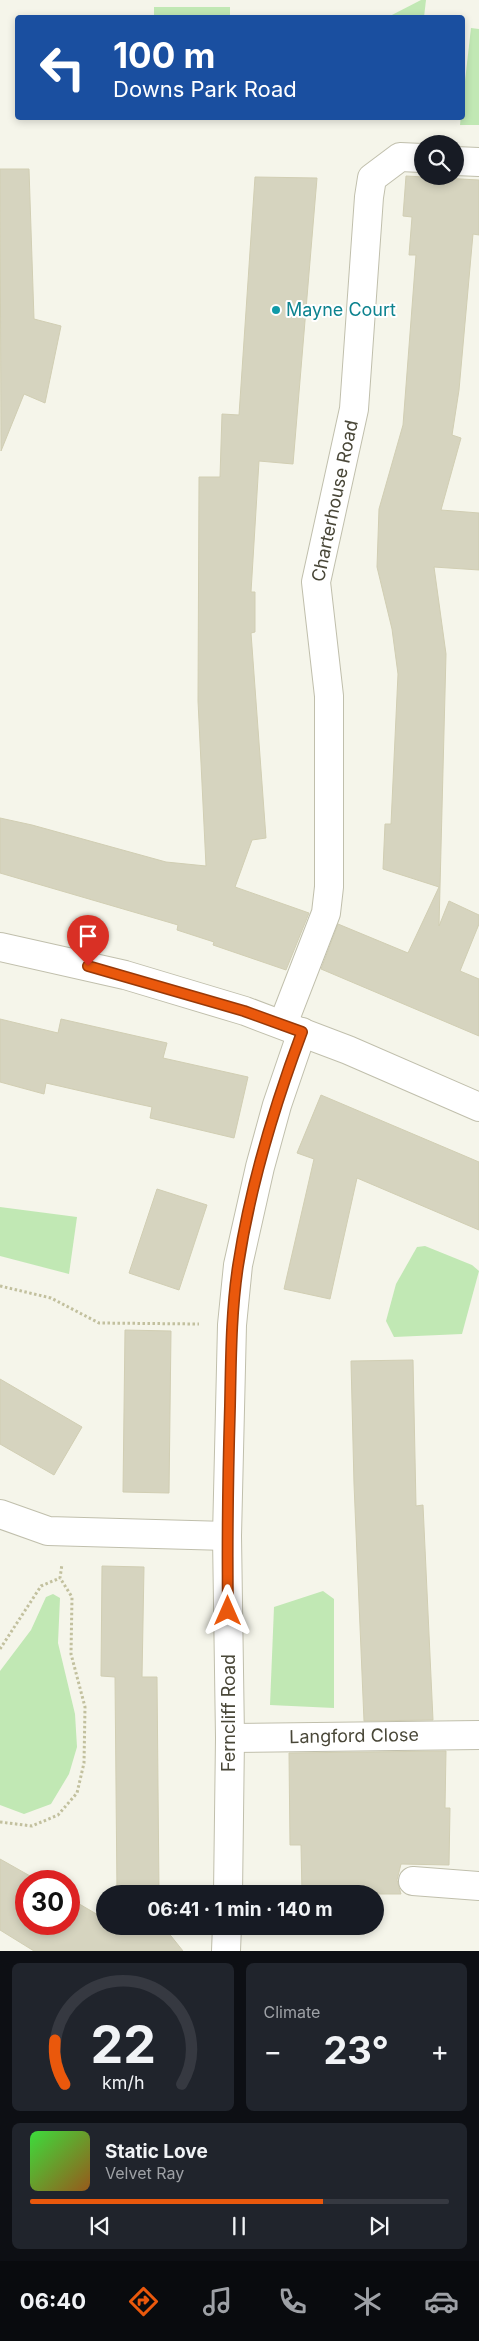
<!DOCTYPE html>
<html lang="en">
<head>
<meta charset="utf-8">
<style>
  body { margin:0; font-family:Inter,sans-serif; background:#20242c; color:#f1f3f6; height:100vh; display:flex; flex-direction:column; font-size:19px; white-space:nowrap }
  * { box-sizing:border-box; margin:0 }
  p { font-size:16px; color:#9ea1a6 }
  .icon { flex:none; width:28px; height:28px; fill:none; stroke:currentColor; stroke-width:2; stroke-linecap:round; stroke-linejoin:round }
  .map { position:relative; height:1951px; overflow:hidden }
  .sheet { display:flex; flex-direction:column; gap:12px; padding:12px; background:#0d0f14; flex:1 }
  .sheet>* { flex:none }
  .guide { position:absolute; left:15px; top:15px; width:450px; height:105px; border-radius:5px; box-shadow:0 2px 8px #0003; background:#1a4fa0; color:#fff; overflow:hidden }
  .controls { position:absolute; left:414px; top:135px; display:grid; gap:10px }
  .controls a { display:grid; place-items:center; width:50px; height:50px; border-radius:50%; background:#171b24; box-shadow:0 2px 8px #0003; font-size:25px }
  .speed { position:absolute; left:15px; top:1870px; display:flex; gap:10px; font-size:25px; font-weight:700; text-align:center }
  .speed>* { display:grid; place-content:center; width:65px; height:65px; border-radius:50%; background:#171b24; box-shadow:0 2px 8px #0003; line-height:1 }
  .speed .limit { border:8px solid #d22; background:#fff; color:#111 }
  .pin { position:absolute; display:grid; place-items:center; width:42px; height:42px; color:#fff; margin:-51px -21px; border-radius:50% 50% 50% 0; rotate:-45deg; box-shadow:0 0 5px #0007 }
  .pin .icon { rotate:45deg }
  .me { position:absolute; width:55px; margin:-28px; rotate:0deg; stroke-linejoin:round; filter:drop-shadow(0 0 4px #0008) }
  .turn { display:flex; align-items:center; gap:18px; height:105px; padding:0 15px; font-size:22px }
  .turn .icon { width:65px; height:65px; stroke-width:2.5 }
  .turn b { display:block; font-size:35px; line-height:42px }
  .big { font-size:38px; font-weight:700; line-height:1.1 }
  .sheet .widget { flex:1; display:flex; flex-direction:column; justify-content:center; gap:8px; min-width:0; padding:0 18px; border-radius:8px; background:#20242c }
  .sheet .dial { align-items:center; gap:0 }
  .dial svg { height:130px; overflow:visible; fill:none; stroke:#363941; stroke-width:7; stroke-linecap:round; text-anchor:middle }
  .dial text { fill:#f1f3f6; stroke:none }
  .song { display:flex; align-items:center; gap:15px }
  .cover { width:60px; height:60px; border-radius:8px; background:linear-gradient(135deg,hsl(120 70% 55%),hsl(30 70% 35%)) }
  .played { height:5px; border-radius:2px; background:linear-gradient(90deg,#ea580c 70%,#363941 70%) }
  .keys { display:flex; justify-content:space-around; direction:ltr }
  .heat { display:flex; justify-content:space-between; align-items:center; font-size:28px; direction:ltr }
  .sheet .tiles { flex:1; display:grid; gap:12px; grid-template-columns:1fr 1fr }
  .widget:last-child { grid-column:span 2 }
  .trip { position:absolute; left:96px; top:1885px; width:288px; height:50px; border-radius:25px; background:#171b24; box-shadow:0 2px 8px #0003; font-weight:700; line-height:50px; text-align:center }
  .tabs { display:flex; height:80px; justify-content:space-around; align-items:center; background:#090b0e; color:#9ea1a6 }
  .tabs .icon { width:35px; height:35px }
  .tabs .active { color:#ea580c }
  .tabs b { font-size:22px; color:#f1f3f6 }
  .map>svg:first-child { display:block }
  .green { fill:#c1e8b4 }
  .building { fill:#d6d4bf; stroke:#d1ceb3 }
  .lines { fill:none; stroke-linecap:round; stroke-linejoin:round }
  .minor-casing { stroke:#c0bfac; stroke-width:30 }
  .path { stroke:#c2c09e; stroke-width:3; stroke-dasharray:2.5 2.5; stroke-linecap:butt }
  .minor { stroke:#fff; stroke-width:28 }
  .route-casing { stroke:#983908; stroke-width:12 }
  .route { stroke:#ea580c; stroke-width:9 }
  .culture-dot { fill:#0f9aa8; stroke:#fff; stroke-width:2 }
  .labels { text-anchor:middle; stroke-width:4; stroke-linejoin:round; paint-order:stroke }
  .culture-label { font-size:18px; fill:#0d838f; stroke:#fff; text-anchor:start }
  .street-label { font-size:18px; fill:#494738; stroke:#fff }
</style>
</head>
<body>
<div class="map">
<svg width="479" height="1951" viewBox="0 0 479 1951">
  <rect width="100%" height="100%" fill="#f5f5ea"/>
  <g class="green">
    <polygon points="421,0 426,0 424,17 388,17"/>
    <rect x="154" y="7" width="76" height="10"/>
    <polygon points="471,28 479,29 479,125 460,125"/>
    <polygon points="0,1207 77,1217 69,1274 0,1256"/>
    <polygon points="425,1246 472,1265 479,1271 462,1334 394,1337 386,1321 396,1284 417,1247"/>
    <polygon points="323,1591 334,1599 334,1708 270,1705 274,1607"/>
    <polygon points="53,1594 60,1598 58,1643 75,1714 77,1747 69,1774 51,1804 24,1814 0,1805 0,1671 31,1630 46,1597"/>
  </g>
  <g class="building">
    <polygon points="0,169 29,169 34,319 61,326 45,403 24,394 1,451"/>
    <polygon points="406,176 479,180 479,235 473,234 459,390 452,435 461,438 441,510 479,513 479,570 434,567 446,654 439,926 449,901 479,915 479,924 460,971 479,979 479,1036 321,969 338,924 408,953 439,887 383,869 385,824 391,824 398,674 392,629 377,567 379,509 403,425 416,255 409,255 412,217 403,216"/>
    <polygon points="255,177 317,178 293,464 259,461 251,592 255,592 255,632 251,633 266,838 252,840 235,887 309,913 286,970 213,945 214,942 177,930 178,925 0,873 0,818 32,825 166,862 206,866 198,701 199,477 220,477 222,414 239,415"/>
    <polygon points="0,1019 58,1033 61,1019 167,1043 163,1058 248,1077 234,1138 150,1118 152,1107 129,1102 46,1083 44,1094 0,1082"/>
    <polygon points="321,1095 479,1162 479,1230 357,1178 330,1299 284,1289 314,1159 297,1153"/>
    <polygon points="157,1189 207,1205 179,1290 129,1273"/>
    <polygon points="125,1330 171,1331 169,1493 123,1492"/>
    <polygon points="413,1360 416,1506 423,1505 433,1720 364,1721 354,1484 351,1361"/>
    <polygon points="0,1379 82,1427 54,1475 0,1444"/>
    <polygon points="102,1566 144,1567 142,1677 157,1677 159,1894 117,1894 115,1677 101,1676"/>
    <polygon points="446,1751 445,1808 450,1808 449,1865 401,1864 397,1880 401,1894 302,1894 301,1845 290,1845 289,1753"/>
    <polygon points="0,1859 39,1881 26,1881 26,1924 69,1924 69,1898 105,1919 105,1926 163,1926 183,1951 34,1951 0,1930"/>
  </g>
  <g class="lines">
    <g class="minor-casing">
      <g id="minor">
        <polyline points="455,161 479,162"/>
        <polyline points="0,947 125,975 245,1011 348,1050 479,1107"/>
        <polyline points="283,1024 326,913 329,887 329,696 316,582 354,409 369,197 372,178 400,157 422,158"/>
        <polyline points="0,1514 48,1531 227,1536"/>
        <polyline points="230,1738 479,1735"/>
        <polyline points="413,1881 479,1886"/>
        <polyline points="228,1894 230,1738 227,1536 232,1325 238,1265 260,1167 277,1105 302,1032"/>
        <polyline points="226,1951 227,1926"/>
      </g>
    </g>
    <g class="path">
      <polyline points="0,1286 51,1298 99,1323 199,1324"/>
      <polyline points="0,1649 41,1586 60,1578"/>
      <polyline points="0,1822 32,1826 58,1815 77,1793 84,1763 85,1707 71,1654 72,1597 60,1578 62,1564"/>
    </g>
    <use href="#minor" class="minor"/>
  </g>
  <g class="lines">
    <g class="route-casing">
      <path id="route" d="M 88,966 L 244,1011 L 302,1032 C 274,1107 250,1187 238,1266 C 231,1312 231,1359 230,1406 C 228,1474 227,1543 228,1611"/>
    </g>
    <use href="#route" class="route"/>
  </g>
  <circle class="culture-dot" cx="276" cy="310" r="5"/>
  <g class="labels">
    <g class="culture-label">
      <text x="286" y="316">Mayne Court</text>
    </g>
    <g class="street-label">
      <text transform="translate(335 501) rotate(-78)" y="6">Charterhouse Road</text>
      <text transform="translate(229 1713) rotate(-90)" y="6">Ferncliff Road</text>
      <text transform="translate(354 1736) rotate(-1)" y="6">Langford Close</text>
    </g>
  </g>
</svg>
<div class="controls">
<a><svg class="icon" aria-label="search" viewBox="0 0 24 24"><circle cx="10" cy="10" r="6"/><path d="M15 15l6 6"/></svg></a>
</div>
<div class="speed"><div class="limit">30</div></div>
<div class="pin" style="left:88px;top:966px;background:#d93025"><svg class="icon" aria-label="arrive" viewBox="0 0 24 24"><path d="M6 21V4h12l-3 4 3 4H6"/></svg></div>
<svg class="me" style="left:228px;top:1611px" viewBox="-20 -20 40 40"><path d="M0-17L14 15 0 8-14 15z" fill="#ea580c" stroke="#fff" stroke-width="4"/></svg>
<div class="trip">06:41 · 1 min · 140 m</div>
<div class="guide">
<div class="turn"><svg class="icon" aria-label="left" viewBox="0 0 24 24"><path d="M17 20v-9H6M10 6l-5 5 5 5"/></svg><div><b>100 m</b>Downs Park Road</div></div>
</div>
</div>
<section class="sheet">
<div class="tiles">
<div class="widget dial"><svg viewBox="0 0 100 80">
<path d="M14 69A42 42 0 1 1 86 69"/>
<path d="M14 69A42 42 0 0 1 8 42" stroke="#ea580c"/>
<text x="50" y="56" font-size="32" font-weight="700">22</text>
<text x="50" y="72" font-size="11">km/h</text>
</svg></div>
<div class="widget"><p>Climate</p>
<div class="heat"><a>−</a><b class="big">23°</b><a>+</a></div>
</div>
<div class="widget">
<div class="song"><i class="cover"></i><div><b>Static Love</b><p>Velvet Ray</p></div></div>
<div class="played"></div>
<div class="keys"><svg class="icon" aria-label="previous" viewBox="0 0 24 24"><path d="M18 5L8 12l10 7zM5 5v14"/></svg><svg class="icon" aria-label="pause" viewBox="0 0 24 24"><path d="M8 5v14M16 5v14"/></svg><svg class="icon" aria-label="next" viewBox="0 0 24 24"><path d="M6 5l10 7-10 7zM19 5v14"/></svg></div>
</div>
</div>
</section>
<nav class="tabs">
<b>06:40</b>
<svg class="icon active" aria-label="directions" viewBox="0 0 24 24"><path d="M12 3l9 9-9 9-9-9zM9 14v-3h6M13 9l2 2-2 2"/></svg>
<svg class="icon" aria-label="music" viewBox="0 0 24 24"><path d="M9 18V5l10-2v13"/><circle cx="6" cy="18" r="3"/><circle cx="16" cy="16" r="3"/></svg>
<svg class="icon" aria-label="phone" viewBox="0 0 24 24"><path d="M5 4h4l2 5-3 2q2 4 5 5l2-3 5 2v4C11 20 4 13 5 4z"/></svg>
<svg class="icon" aria-label="climate" viewBox="0 0 24 24"><path d="M12 3v18M4 7l16 10M4 17L20 7"/></svg>
<svg class="icon" aria-label="car" viewBox="0 0 24 24"><path d="M5 17H2v-5l4-1 3-4h7l3 4 3 1v5h-3M9 17h6M6 11h13"/><circle cx="7" cy="17" r="2"/><circle cx="17" cy="17" r="2"/></svg>
</nav>
</body>
</html>
